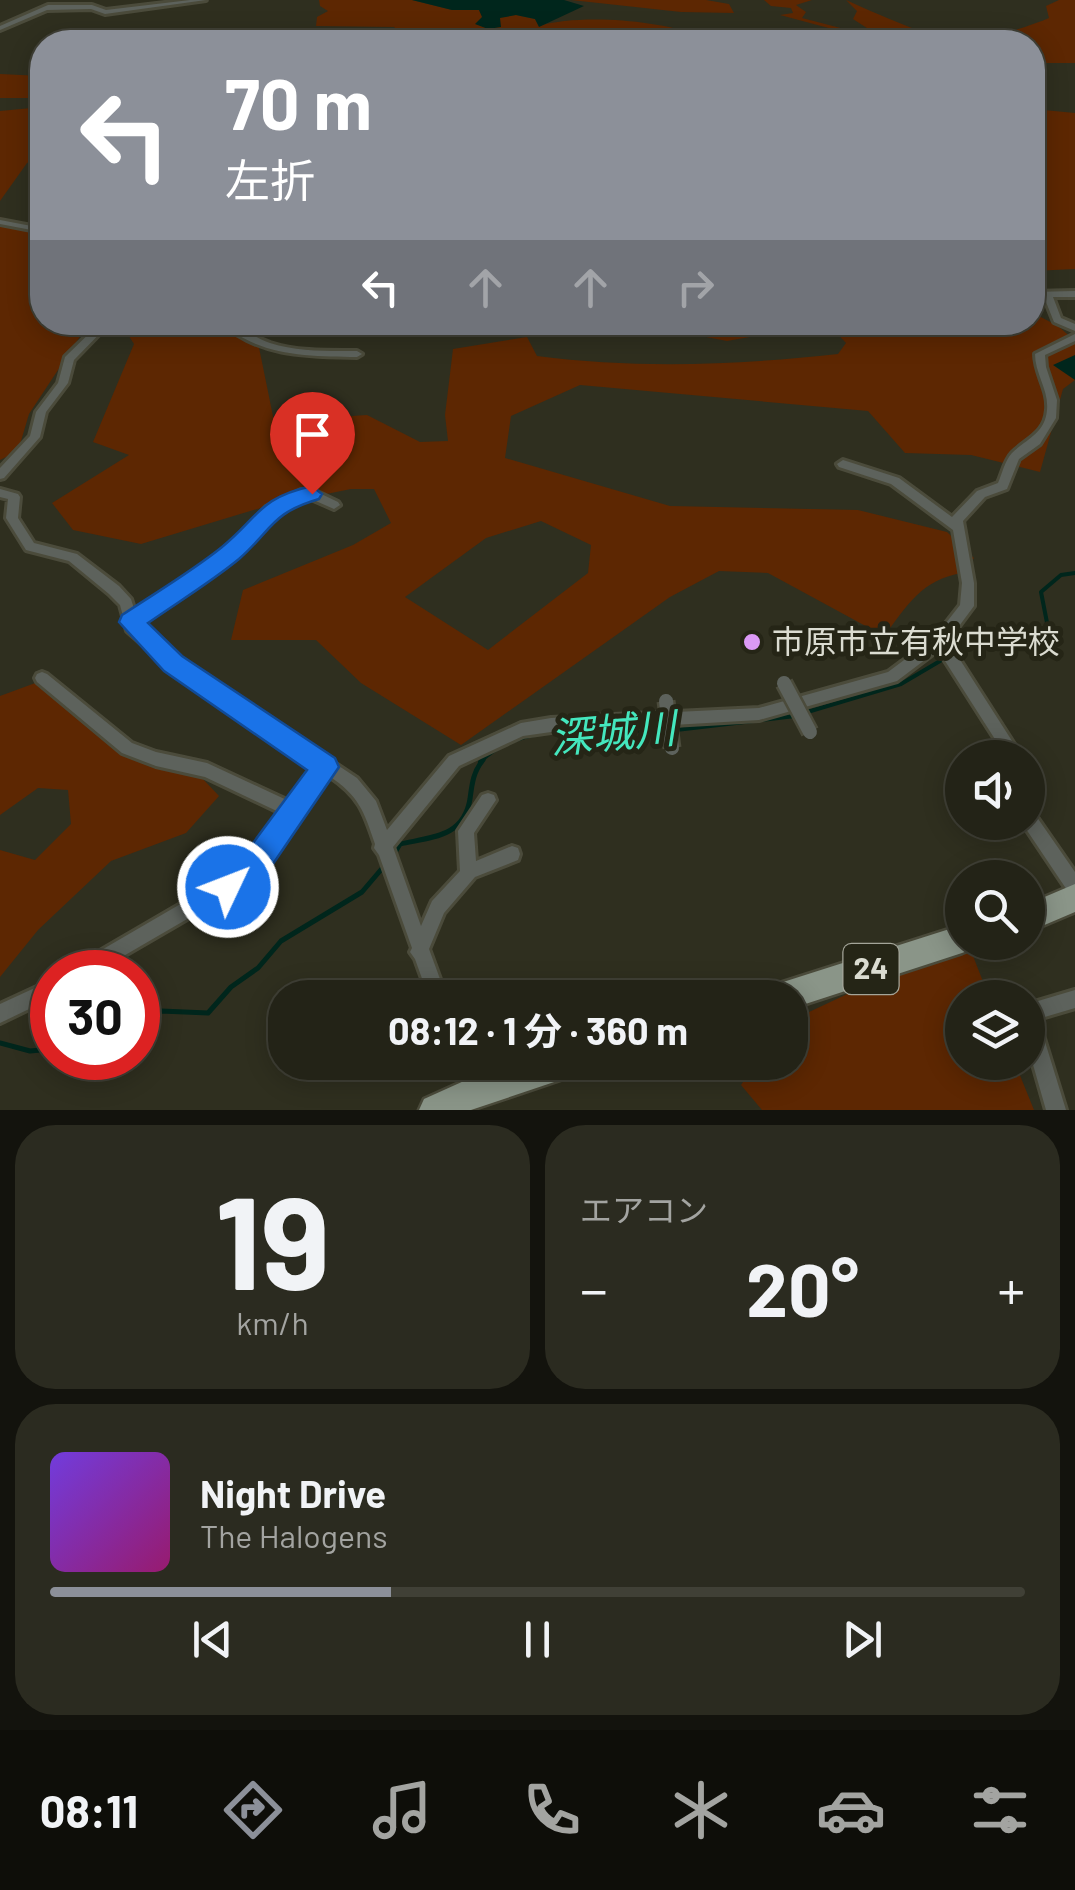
<!DOCTYPE html>
<html lang="ja">
<head>
<meta charset="utf-8">
<style>
  body { margin:0; font-family:Barlow,"Noto Sans JP",sans-serif; background:#2b2b20; color:#f1f3f6; height:100vh; display:flex; flex-direction:column; font-size:38px; white-space:nowrap }
  * { box-sizing:border-box; margin:0 }
  p { font-size:32px; color:#a3a4a1 }
  .icon { flex:none; width:55px; height:55px; fill:none; stroke:currentColor; stroke-width:2; stroke-linecap:round; stroke-linejoin:round }
  .map { position:relative; height:1110px; overflow:hidden }
  .drawer { display:flex; flex-direction:column; gap:15px; padding:15px; background:#13130d; flex:1 }
  .drawer>* { flex:none }
  .top-card { position:absolute; left:30px; top:30px; width:1015px; height:305px; border-radius:40px; box-shadow:0 5px 25px #0003,0 0 0 2px #404036; background:#8c9099; color:#fff; overflow:hidden }
  .fabs { position:absolute; left:945px; top:740px; display:grid; gap:20px }
  .fabs a { display:grid; place-items:center; width:100px; height:100px; border-radius:50%; background:#232317; box-shadow:0 5px 25px #0003,0 0 0 2px #404036; font-size:50px }
  .speed { position:absolute; left:30px; top:950px; display:flex; gap:20px; font-size:50px; font-weight:700; text-align:center }
  .speed>* { display:grid; place-content:center; width:130px; height:130px; border-radius:50%; background:#232317; box-shadow:0 5px 25px #0003,0 0 0 2px #404036; line-height:1 }
  .speed .limit { border:15px solid #d22; background:#fff; color:#111 }
  .pin { position:absolute; display:grid; place-items:center; width:85px; height:85px; color:#fff; margin:-102px -42px; border-radius:50% 50% 50% 0; rotate:-45deg; box-shadow:0 0 10px #0007 }
  .pin .icon { rotate:45deg }
  .me { position:absolute; width:110px; margin:-55px; rotate:47deg; stroke-linejoin:round; filter:drop-shadow(0 0 8px #0008) }
  .turn { display:flex; align-items:center; gap:35px; height:210px; padding:0 30px; font-size:45px }
  .turn .icon { width:130px; height:130px; stroke-width:2.5 }
  .turn b { display:block; font-size:70px; line-height:85px }
  .lanes { display:flex; align-items:center; height:95px; padding:0 30px; background:#0003; justify-content:center; gap:50px; direction:ltr }
  .lanes .off { opacity:.35 }
  .big { font-size:75px; font-weight:700; line-height:1.1 }
  .drawer .card { flex:1; display:flex; flex-direction:column; justify-content:center; gap:15px; min-width:0; padding:0 35px; border-radius:40px; background:#2b2b20 }
  .drawer .dial { align-items:center; gap:0 }
  .dial b { font-size:130px; line-height:1 }
  .song { display:flex; align-items:center; gap:30px }
  .cover { width:120px; height:120px; border-radius:15px; background:linear-gradient(135deg,hsl(260 70% 55%),hsl(320 70% 35%)) }
  .played { height:10px; border-radius:5px; background:linear-gradient(90deg,#8c9099 35%,#404036 35%) }
  .keys { display:flex; justify-content:space-around; direction:ltr }
  .heat { display:flex; justify-content:space-between; align-items:center; font-size:55px; direction:ltr }
  .drawer .tiles { flex:1; display:grid; gap:15px; grid-template-columns:1fr 1fr }
  .card:last-child { grid-column:span 2 }
  .trip { position:absolute; left:268px; top:980px; width:540px; height:100px; border-radius:40px; background:#232317; box-shadow:0 5px 25px #0003,0 0 0 2px #404036; font-weight:700; line-height:100px; text-align:center }
  .tab-bar { display:flex; height:160px; justify-content:space-around; align-items:center; background:#0e0e09; color:#a3a4a1 }
  .tab-bar .icon { width:70px; height:70px }
  .tab-bar .on { color:#8c9099 }
  .tab-bar b { font-size:45px; color:#f1f3f6 }
  .map>svg:first-child { display:block }
  .green { fill:#5d2702; fill-rule:evenodd }
  .water { fill:#00261c }
  .lines { fill:none; stroke-linecap:round; stroke-linejoin:round }
  .stream-far1 { stroke:#00261c; stroke-width:4 }
  .stream { stroke:#00261c; stroke-width:5 }
  .river { fill:#00261c; fill-rule:evenodd }
  .minor-casing { stroke:#4b4b3b; stroke-width:6 }
  .primary-casing { stroke:#4b4b3b; stroke-width:5 }
  .minor { fill:#5d625c; fill-rule:evenodd }
  .primary { fill:#8a9588; fill-rule:evenodd }
  .minor-bridge-casing { stroke:#4b4b3b; stroke-width:19; stroke-linecap:butt }
  .minor-bridge { stroke:#5d625c; stroke-width:14 }
  .route { fill:#1a73e8; stroke:#114b97; stroke-width:2.5 }
  .poi-dot { fill:#db99f5; stroke:#252516; stroke-width:4 }
  .labels { text-anchor:middle; stroke-width:10; stroke-linejoin:round; paint-order:stroke }
  .shield { fill:#252516; stroke:#a4a599; stroke-width:2.5 }
  .shield-label { font-size:30px; font-weight:bold; fill:#dbdcd1 }
  .poi-label { font-size:32px; fill:#dbdcd1; stroke:#252516; text-anchor:start }
  .near-water-label { font-size:42px; font-style:italic; fill:#44e7be; stroke:#252516 }
</style>
</head>
<body>
<div class="map">
<svg width="1075" height="1110" viewBox="0 0 1075 1110">
  <rect width="100%" height="100%" fill="#2f2f1f"/>
  <g class="green">
    <path d="M 319,0 L 412,0 L 452,10 L 479,10 L 483,17 L 516,15 L 535,19 L 539,26 C 580,14 656,20 697,35 L 701,42 L 428,42 L 428,37 L 411,42 L 292,42 L 390,32 L 395,27 L 316,26 L 317,17 L 328,11 L 320,6 Z"/>
    <polygon points="571,0 706,0 729,4 734,13 681,12"/>
    <path d="M 764,0 L 812,0 L 796,5 L 806,12 L 802,18 L 852,31 L 873,32 L 853,19 L 857,11 L 846,0 C 871,11 940,43 965,42 C 985,40 1031,26 1049,18 L 1046,6 L 1059,0 L 1075,0 L 1075,63 L 1033,63 L 1032,42 L 881,42 L 780,15 L 793,13 L 791,8 L 771,6 Z"/>
    <polygon points="0,74 42,76 42,98 0,98"/>
    <polygon points="42,107 42,154 27,163 0,201 0,111"/>
    <polygon points="1033,109 1075,113 1075,269 1033,271 1033,192 1038,170 1033,167"/>
    <path d="M 0,217 L 42,231 L 42,322 L 254,323 L 274,421 L 367,415 L 420,442 L 448,441 L 445,415 L 453,349 L 527,337 L 537,356 C 637,369 738,365 838,354 L 846,343 L 829,325 L 819,323 L 1032,322 L 1033,313 L 1058,326 L 1075,341 L 1075,380 L 1063,389 L 1040,472 L 971,455 L 905,453 L 868,411 L 580,385 L 511,416 L 505,458 L 670,506 L 858,510 L 947,532 L 974,558 L 962,573 C 921,580 908,605 884,636 L 768,573 L 719,571 L 670,597 L 461,745 L 361,683 L 316,640 L 231,640 L 243,590 L 353,545 L 391,523 L 374,489 L 351,489 L 267,506 L 141,544 L 73,530 L 52,503 L 129,455 L 93,442 L 134,344 L 127,333 L 81,335 L 29,414 L 18,451 L 0,460 ZM 541,521 L 591,545 L 588,573 L 488,650 L 405,597 L 486,538 Z"/>
    <polygon points="634,323 806,323 790,330 727,341"/>
    <polygon points="38,682 114,747 201,777 219,796 186,833 111,861 38,930 0,977 0,850 35,860 71,824 68,790 38,788 0,815 0,696"/>
    <polygon points="962,940 968,943 989,997 962,998 962,1062 1015,1063 1034,1110 762,1110 741,1085 756,1063 790,1062 790,1021"/>
  </g>
  <polygon class="water" points="412,0 564,0 584,6 539,27 535,19 516,15 500,18 501,27 488,29 475,24 482,17 479,10 452,10"/>
  <g class="lines">
    <g class="stream-far1">
      <polyline points="804,713 901,684 974,641 995,637 1038,648 1050,638 1041,592 1061,575 1075,573"/>
      <polyline points="676,730 795,716"/>
      <path d="M 480,762 C 524,718 609,732 666,731"/>
    </g>
    <g class="stream">
      <path d="M 394,854 L 400,844 C 432,837 464,837 470,799 C 472,784 473,772 483,760"/>
      <polyline points="138,1029 161,1011 208,1013 231,987 258,968 281,941 362,892 385,865"/>
      <polyline points="0,1043 30,1051 52,1049"/>
    </g>
    <polygon class="river" points="1075,355 1075,380 1053,365"/>
    <g class="minor-casing">
      <g id="minor">
        <polygon points="190,0 206,0 105,14 91,9 47,10 0,30 0,26 48,5 92,5 106,10"/>
        <polygon points="0,220 42,228 42,232 0,224"/>
        <polygon points="1075,291 1075,297 1053,297 1061,318 1075,324 1075,331 1054,322 1044,297 1032,298 1032,292"/>
        <polygon points="101,322 111,322 74,360 68,383 46,412 40,437 4,478 0,479 0,468 30,436 36,412 58,383 65,357"/>
        <path d="M 221,322 C 238,322 253,338 270,343 C 298,352 328,351 357,351 L 362,354 L 357,357 C 309,356 259,357 221,322 Z"/>
        <path d="M 1075,334 L 1075,341 L 1045,355 L 1046,367 L 1057,400 L 1056,418 L 1040,444 L 1019,459 L 1007,489 L 985,497 L 963,521 L 974,583 L 974,606 L 948,641 L 1023,758 L 1007,758 L 938,650 L 897,681 L 759,720 L 551,732 L 523,736 L 459,766 L 393,847 L 421,926 L 432,901 L 460,871 L 458,831 L 482,795 L 488,793 L 494,795 L 496,800 L 474,833 L 476,861 L 512,846 L 518,848 L 520,854 L 518,860 L 475,877 L 444,913 L 429,949 L 447,998 L 429,998 L 415,959 L 410,952 L 412,948 L 379,855 L 374,848 L 375,844 C 364,811 359,796 329,776 L 256,879 L 96,972 L 71,972 L 74,966 L 244,867 L 283,814 L 205,777 L 156,766 L 122,753 L 37,682 L 35,678 L 37,674 L 42,672 L 47,674 L 132,743 L 156,752 L 207,763 L 291,802 L 316,768 L 168,667 L 127,631 L 120,605 L 109,594 L 69,561 L 26,550 L 6,518 L 8,499 L 0,497 L 0,489 L 18,494 L 20,497 L 18,518 L 34,543 L 77,554 L 119,586 L 131,599 L 135,612 L 227,549 L 266,507 L 301,490 L 315,491 L 338,502 L 340,505 L 334,509 L 309,498 L 303,498 L 274,513 L 235,555 L 138,624 L 178,659 L 357,778 L 376,801 L 387,830 L 449,756 L 521,723 L 551,718 L 759,708 L 888,672 L 935,637 L 960,605 L 962,583 L 953,530 L 891,484 L 839,467 L 837,464 L 843,460 L 899,478 L 952,517 L 977,491 L 998,483 C 1002,474 1005,460 1012,453 C 1026,439 1045,434 1047,410 C 1049,390 1035,374 1035,354 Z"/>
        <polygon points="1028,810 1034,813 1075,872 1075,895 1069,893 1022,823 1028,822"/>
        <polygon points="52,980 52,998 0,1023 0,1004"/>
        <polygon points="1075,990 1075,1008 1038,1019 1066,1110 1046,1110 1028,1047 1028,1004"/>
        <polygon points="458,1062 477,1062 485,1092 482,1099 475,1102 468,1099"/>
      </g>
    </g>
    <g class="primary-casing">
      <g id="primary">
        <polygon points="1075,884 1075,912 1028,932 1028,904"/>
        <polygon points="962,925 962,942 974,942 972,949 962,953 790,1009 790,998 766,998 770,988 780,983"/>
        <polygon points="520,1062 585,1062 581,1073 471,1110 419,1110 424,1099 475,1076"/>
      </g>
    </g>
    <use href="#minor" class="minor"/>
    <use href="#primary" class="primary"/>
    <g class="minor-bridge-casing">
      <g id="minor-bridge">
        <polyline points="784,683 810,732"/>
        <polyline points="666,701 672,748"/>
      </g>
    </g>
    <use href="#minor-bridge" class="minor-bridge"/>
  </g>
  <path class="route" d="M 312,486 L 322,494 L 319,499 C 271,513 273,529 239,559 C 211,582 178,602 148,623 L 182,656 L 335,758 L 339,767 L 260,883 L 228,902 L 218,898 L 213,887 L 218,876 L 239,862 L 307,770 L 164,671 L 119,622 L 122,615 C 155,593 191,572 222,547 C 259,517 258,498 312,486 Z"/>
  <circle class="poi-dot" cx="752" cy="642" r="10"/>
  <g class="labels">
    <rect class="shield" x="843.5" y="944" width="55" height="50" rx="8"/>
    <g class="shield-label">
      <text x="871" y="979">24</text>
    </g>
    <g class="poi-label">
      <text x="772" y="653">市原市立有秋中学校</text>
    </g>
    <g class="near-water-label">
      <text transform="translate(613 733) rotate(-5)" y="15">深城川</text>
    </g>
  </g>
</svg>
<div class="fabs">
<a><svg class="icon" aria-label="sound" viewBox="0 0 24 24"><path d="M4 9h4l5-4v14l-5-4H4zM17 9q2 3 0 6"/></svg></a>
<a><svg class="icon" aria-label="search" viewBox="0 0 24 24"><circle cx="10" cy="10" r="6"/><path d="M15 15l6 6"/></svg></a>
<a><svg class="icon" aria-label="layers" viewBox="0 0 24 24"><path d="M12 4l9 5-9 5-9-5zM3 14l9 5 9-5"/></svg></a>
</div>
<div class="speed"><div class="limit">30</div></div>
<div class="pin" style="left:312px;top:494px;background:#d93025"><svg class="icon" aria-label="arrive" viewBox="0 0 24 24"><path d="M6 21V4h12l-3 4 3 4H6"/></svg></div>
<svg class="me" style="left:228px;top:887px" viewBox="-20 -20 40 40"><circle r="17" fill="#1a73e8" stroke="#fff" stroke-width="3"/><path d="M0-11L8 9 0 5-8 9z" fill="#fff"/></svg>
<div class="trip">08:12 · 1 分 · 360 m</div>
<div class="top-card">
<div class="turn"><svg class="icon" aria-label="left" viewBox="0 0 24 24"><path d="M17 20v-9H6M10 6l-5 5 5 5"/></svg><div><b>70 m</b>左折</div></div>
<div class="lanes"><svg class="icon" aria-label="left" viewBox="0 0 24 24"><path d="M17 20v-9H6M10 6l-5 5 5 5"/></svg><svg class="icon off" aria-label="ahead" viewBox="0 0 24 24"><path d="M12 20V5M6 11l6-6 6 6"/></svg><svg class="icon off" aria-label="ahead" viewBox="0 0 24 24"><path d="M12 20V5M6 11l6-6 6 6"/></svg><svg class="icon off" aria-label="right" viewBox="0 0 24 24"><path d="M7 20v-9h11M14 6l5 5-5 5"/></svg></div>
</div>
</div>
<section class="drawer">
<div class="tiles">
<div class="card dial"><b>19</b><p>km/h</p></div>
<div class="card"><p>エアコン</p>
<div class="heat"><a>−</a><b class="big">20°</b><a>+</a></div>
</div>
<div class="card">
<div class="song"><i class="cover"></i><div><b>Night Drive</b><p>The Halogens</p></div></div>
<div class="played"></div>
<div class="keys"><svg class="icon" aria-label="previous" viewBox="0 0 24 24"><path d="M18 5L8 12l10 7zM5 5v14"/></svg><svg class="icon" aria-label="pause" viewBox="0 0 24 24"><path d="M8 5v14M16 5v14"/></svg><svg class="icon" aria-label="next" viewBox="0 0 24 24"><path d="M6 5l10 7-10 7zM19 5v14"/></svg></div>
</div>
</div>
</section>
<nav class="tab-bar">
<b>08:11</b>
<svg class="icon on" aria-label="directions" viewBox="0 0 24 24"><path d="M12 3l9 9-9 9-9-9zM9 14v-3h6M13 9l2 2-2 2"/></svg>
<svg class="icon" aria-label="music" viewBox="0 0 24 24"><path d="M9 18V5l10-2v13"/><circle cx="6" cy="18" r="3"/><circle cx="16" cy="16" r="3"/></svg>
<svg class="icon" aria-label="phone" viewBox="0 0 24 24"><path d="M5 4h4l2 5-3 2q2 4 5 5l2-3 5 2v4C11 20 4 13 5 4z"/></svg>
<svg class="icon" aria-label="climate" viewBox="0 0 24 24"><path d="M12 3v18M4 7l16 10M4 17L20 7"/></svg>
<svg class="icon" aria-label="car" viewBox="0 0 24 24"><path d="M5 17H2v-5l4-1 3-4h7l3 4 3 1v5h-3M9 17h6M6 11h13"/><circle cx="7" cy="17" r="2"/><circle cx="17" cy="17" r="2"/></svg>
<svg class="icon" aria-label="filters" viewBox="0 0 24 24"><path d="M4 7h16M4 17h16"/><circle cx="9" cy="7" r="2"/><circle cx="15" cy="17" r="2"/></svg>
</nav>
</body>
</html>
